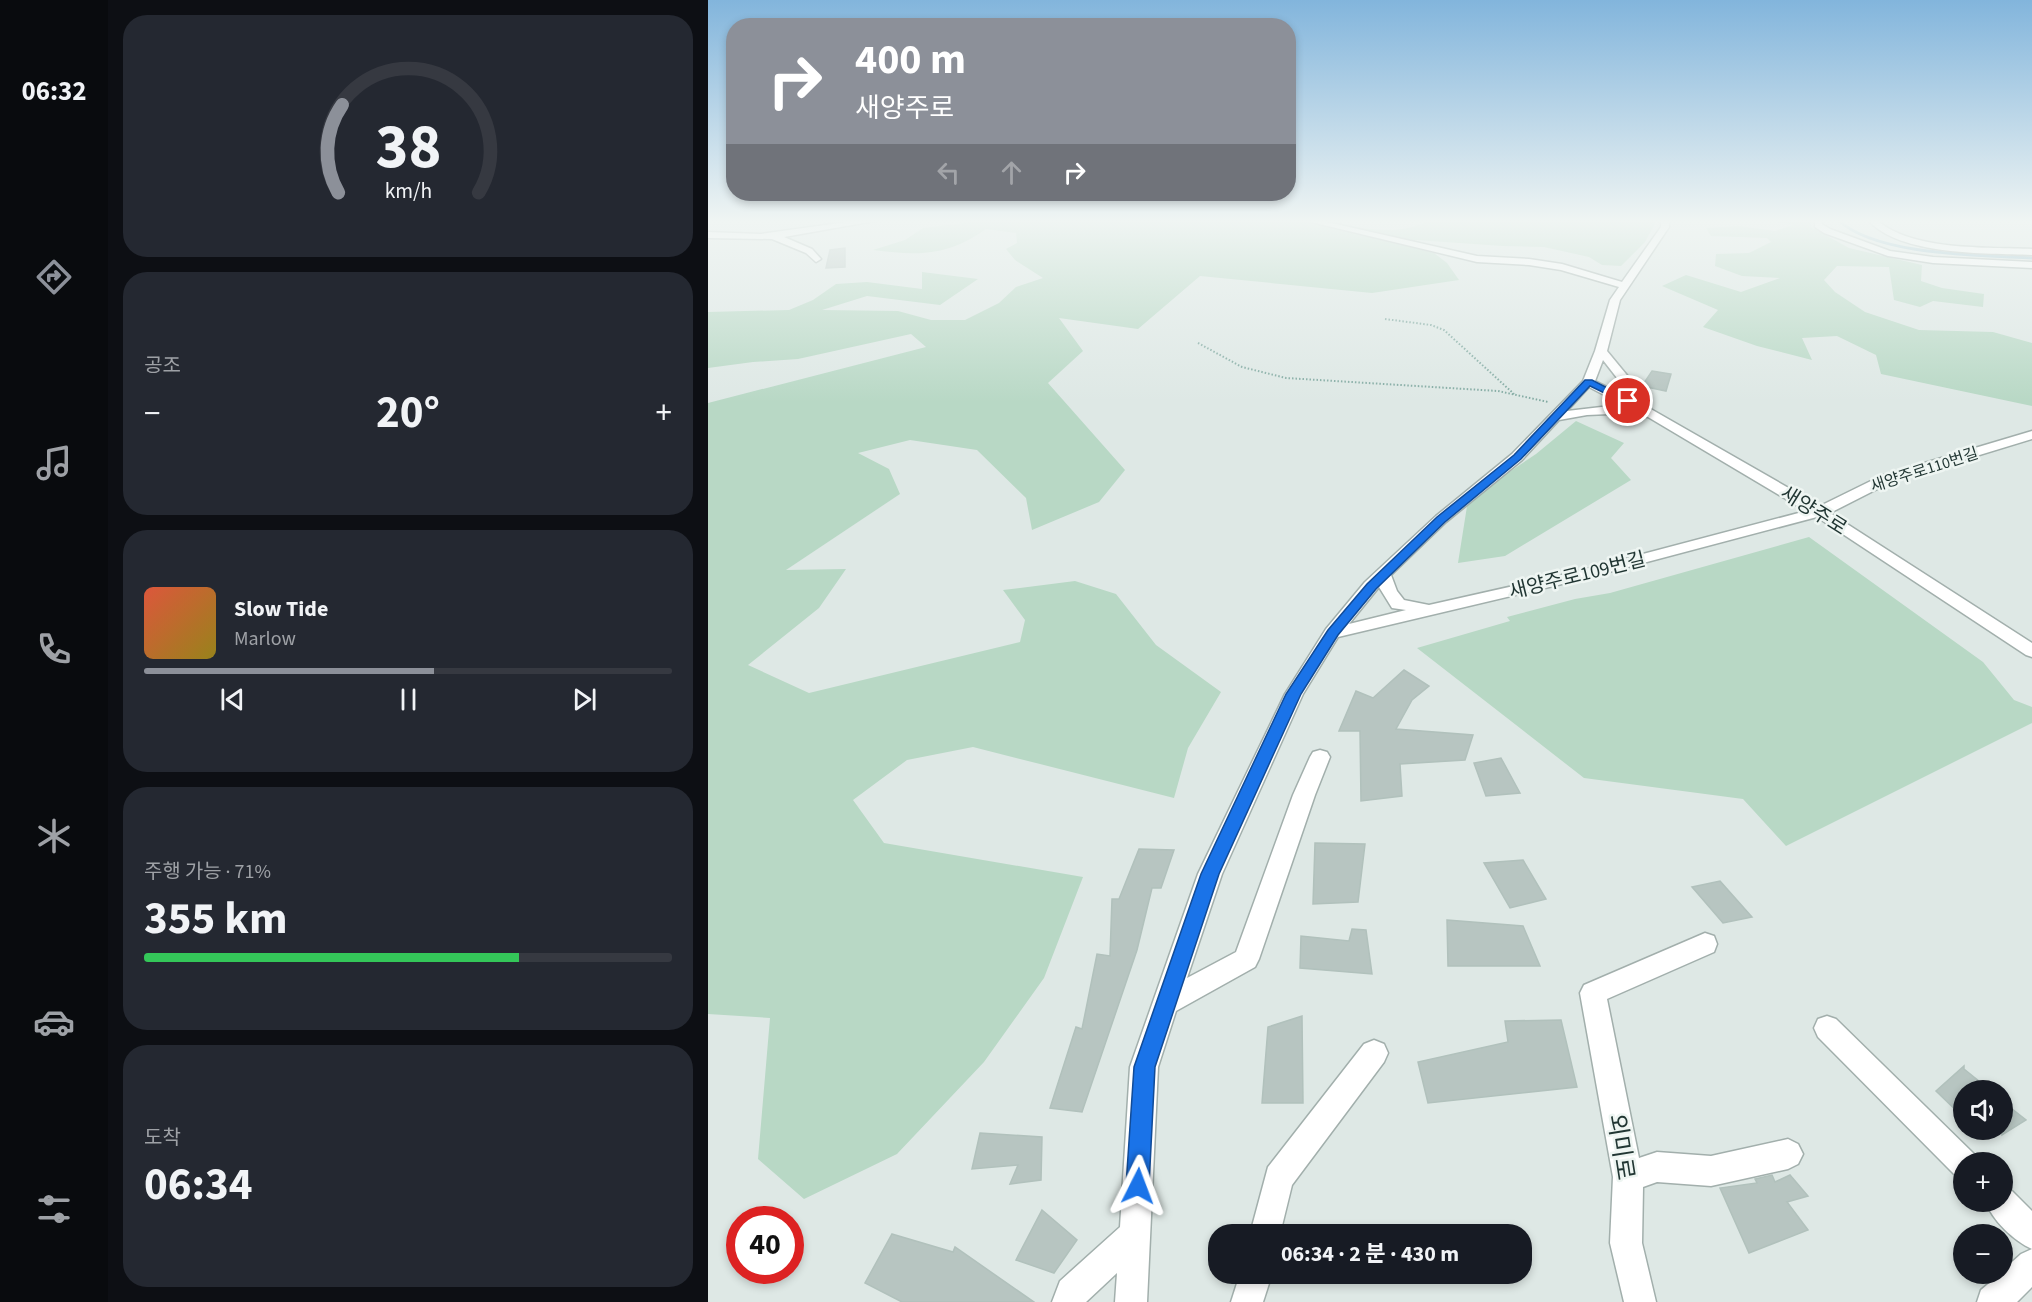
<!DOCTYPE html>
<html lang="ko">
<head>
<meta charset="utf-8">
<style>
  body { margin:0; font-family:"Source Sans 3","Noto Sans KR",sans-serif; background:#242831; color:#f1f3f6; height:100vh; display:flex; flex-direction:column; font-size:22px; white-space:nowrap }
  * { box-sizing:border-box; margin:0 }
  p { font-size:20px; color:#9ea1a6 }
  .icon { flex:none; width:33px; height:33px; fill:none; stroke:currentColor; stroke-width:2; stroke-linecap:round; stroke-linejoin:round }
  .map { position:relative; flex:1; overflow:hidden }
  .sheet { display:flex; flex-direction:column; gap:15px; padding:15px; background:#0d0f14; width:600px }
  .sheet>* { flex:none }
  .hud { position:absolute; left:18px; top:18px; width:570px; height:183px; border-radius:24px; box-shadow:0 3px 9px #0003; background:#8c9099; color:#fff; overflow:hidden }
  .controls { position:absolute; left:1245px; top:1080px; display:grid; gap:12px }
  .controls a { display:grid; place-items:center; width:60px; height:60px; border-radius:50%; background:#171b24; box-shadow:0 3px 9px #0003; font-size:30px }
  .speed { position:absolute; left:18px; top:1206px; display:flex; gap:12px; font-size:30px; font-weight:700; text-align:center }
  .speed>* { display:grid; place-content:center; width:78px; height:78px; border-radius:50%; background:#171b24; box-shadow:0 3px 9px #0003; line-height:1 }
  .speed .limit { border:9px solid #d22; background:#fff; color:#111 }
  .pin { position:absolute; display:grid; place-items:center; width:51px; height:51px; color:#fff; margin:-26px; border:3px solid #fff; border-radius:50%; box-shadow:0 2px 6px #0007 }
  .me { position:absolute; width:66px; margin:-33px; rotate:3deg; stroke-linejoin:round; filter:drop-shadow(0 0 4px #0008) }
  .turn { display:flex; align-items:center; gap:21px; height:126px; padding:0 30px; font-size:27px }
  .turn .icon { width:78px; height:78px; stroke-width:2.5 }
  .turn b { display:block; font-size:42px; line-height:51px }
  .lanes { display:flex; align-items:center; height:57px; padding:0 30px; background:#0003; justify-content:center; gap:30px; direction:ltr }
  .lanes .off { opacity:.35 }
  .big { font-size:45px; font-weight:700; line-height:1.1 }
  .sheet .tile { flex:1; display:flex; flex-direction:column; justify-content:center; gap:9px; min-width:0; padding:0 21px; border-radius:24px; background:#242831 }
  .sheet .dial { align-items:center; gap:0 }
  .dial svg { height:156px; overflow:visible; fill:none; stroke:#363941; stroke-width:7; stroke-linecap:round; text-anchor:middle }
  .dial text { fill:#f1f3f6; stroke:none }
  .song { display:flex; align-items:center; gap:18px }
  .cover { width:72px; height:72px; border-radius:9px; background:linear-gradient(135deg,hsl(10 70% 55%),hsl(50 70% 35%)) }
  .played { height:6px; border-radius:3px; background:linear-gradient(90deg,#8c9099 55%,#363941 55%) }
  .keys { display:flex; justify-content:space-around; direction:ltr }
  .heat { display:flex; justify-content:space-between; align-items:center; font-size:33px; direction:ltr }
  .charge { height:9px; border-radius:4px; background:linear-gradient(90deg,#34c759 71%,#363941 0) }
  .trip { position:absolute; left:500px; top:1224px; width:324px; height:60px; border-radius:24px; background:#171b24; box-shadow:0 3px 9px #0003; font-weight:700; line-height:60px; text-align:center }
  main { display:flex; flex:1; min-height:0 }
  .tabs { display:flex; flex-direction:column; width:108px; justify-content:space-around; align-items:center; background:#090b0e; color:#9ea1a6 }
  .tabs .icon { width:42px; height:42px }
  .tabs .on { color:#8c9099 }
  .tabs b { font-size:27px; color:#f1f3f6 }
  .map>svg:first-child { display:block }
  .green { fill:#b8d8c5 }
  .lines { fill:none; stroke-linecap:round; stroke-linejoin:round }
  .stream { stroke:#8ab7c9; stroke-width:3 }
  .building { fill:#b7c5c1; stroke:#b1c1bc; stroke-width:1.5 }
  .minor-casing { stroke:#a2afac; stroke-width:3 }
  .path { stroke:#81a9a1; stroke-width:2; stroke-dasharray:1.5 2; stroke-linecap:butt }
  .minor { fill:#fff; fill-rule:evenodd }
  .route { fill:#1a73e8; stroke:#114b97; stroke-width:1.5 }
  .labels { text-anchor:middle; stroke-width:5; stroke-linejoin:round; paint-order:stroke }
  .far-street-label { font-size:16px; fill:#213633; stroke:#eef5f2 }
  .street-label { font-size:20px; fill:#213633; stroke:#eef5f2 }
  .near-street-label { font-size:24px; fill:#213633; stroke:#eef5f2 }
</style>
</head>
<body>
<main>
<nav class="tabs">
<b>06:32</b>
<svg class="icon on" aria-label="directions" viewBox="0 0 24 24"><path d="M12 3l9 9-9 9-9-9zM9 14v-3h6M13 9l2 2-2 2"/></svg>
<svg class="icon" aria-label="music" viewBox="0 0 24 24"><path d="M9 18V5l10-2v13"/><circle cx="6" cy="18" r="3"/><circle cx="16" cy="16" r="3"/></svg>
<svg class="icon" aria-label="phone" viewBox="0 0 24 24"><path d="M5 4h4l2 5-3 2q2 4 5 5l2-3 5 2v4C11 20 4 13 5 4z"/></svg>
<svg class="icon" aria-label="climate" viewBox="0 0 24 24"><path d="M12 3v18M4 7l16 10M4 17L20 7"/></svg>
<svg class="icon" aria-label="car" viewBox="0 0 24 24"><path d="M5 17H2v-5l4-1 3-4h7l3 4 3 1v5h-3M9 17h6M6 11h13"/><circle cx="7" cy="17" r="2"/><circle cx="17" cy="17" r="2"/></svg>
<svg class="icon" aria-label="filters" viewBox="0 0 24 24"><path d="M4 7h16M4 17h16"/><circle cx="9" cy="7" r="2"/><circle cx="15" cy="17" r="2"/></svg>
</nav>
<section class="sheet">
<div class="tile dial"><svg viewBox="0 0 100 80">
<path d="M14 69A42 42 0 1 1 86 69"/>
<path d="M14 69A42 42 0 0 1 16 24" stroke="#8c9099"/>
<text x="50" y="56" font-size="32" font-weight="700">38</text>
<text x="50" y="72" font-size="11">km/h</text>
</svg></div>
<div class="tile"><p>공조</p>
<div class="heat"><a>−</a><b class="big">20°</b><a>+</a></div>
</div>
<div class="tile">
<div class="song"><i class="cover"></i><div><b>Slow Tide</b><p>Marlow</p></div></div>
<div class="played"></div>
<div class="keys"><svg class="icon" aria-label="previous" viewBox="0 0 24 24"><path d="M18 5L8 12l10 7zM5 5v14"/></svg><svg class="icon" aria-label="pause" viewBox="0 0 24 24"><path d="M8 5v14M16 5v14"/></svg><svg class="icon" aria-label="next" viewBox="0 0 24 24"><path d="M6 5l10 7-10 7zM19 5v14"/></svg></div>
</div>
<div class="tile"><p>주행 가능 · 71%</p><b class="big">355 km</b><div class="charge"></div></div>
<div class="tile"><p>도착</p><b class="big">06:34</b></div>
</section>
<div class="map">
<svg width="1324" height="1302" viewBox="0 0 1324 1302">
  <rect width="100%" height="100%" fill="#dee8e5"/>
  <g class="green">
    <path d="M 280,220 L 618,220 C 651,228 690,238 721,220 L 949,220 L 937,242 L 913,266 L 894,265 L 881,257 L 836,247 L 795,246 L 708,240 L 695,245 L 726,253 L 739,263 L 751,280 L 664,293 L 492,276 L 430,329 L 351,318 L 375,351 L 340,383 L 417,470 L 391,502 L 324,530 L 318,498 L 269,450 L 202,440 L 150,453 L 181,469 L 192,494 L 78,570 L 138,569 L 111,608 L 40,665 L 101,693 L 312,642 L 317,620 L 295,590 L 367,581 L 408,594 L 448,645 L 513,692 L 480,748 L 466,798 L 265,747 L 199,760 L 145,800 L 176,843 L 375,877 L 336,978 L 276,1062 L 189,1154 L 96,1199 L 50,1159 L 62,1018 L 0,1014 L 0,403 L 218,347 L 203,334 L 90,359 L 45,362 L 0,368 L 0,312 L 81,310 L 105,300 L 128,284 L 159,282 L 214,289 L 214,272 L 270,279 L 232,305 L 159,296 L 114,310 L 190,311 L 223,320 L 257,320 L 291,303 L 308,287 L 335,278 L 307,260 L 298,249 L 309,243 L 308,233 L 278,229 C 240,256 211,256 165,250 L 197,240 L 215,228 Z"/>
    <polygon points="1063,220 1104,220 1103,227 1141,248 1214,265 1213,281 1234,288 1276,294 1275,307 1225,301 1212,307 1186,300 1181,267 1129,266 1116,280 1127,292 1157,312 1211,330 1285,332 1324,343 1324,406 1173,374 1168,355 1129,336 1094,338 1104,360 1049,346 995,327 1010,310 954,286 978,275 1033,292 1072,278 1034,276 1007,266 1008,254 1041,253 1063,242 1059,238 1003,236 998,228 1031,226 1067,231 1085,225"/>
    <polygon points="868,421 916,443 903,458 923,480 797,556 750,563 760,500 828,454"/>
    <polygon points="1101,537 1275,662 1306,700 1324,707 1324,723 1078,846 1035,799 876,778 709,648 802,621 799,617 867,599 902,593"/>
  </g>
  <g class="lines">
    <path class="stream" d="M 1130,220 C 1169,256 1272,255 1324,258"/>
  </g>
  <g class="building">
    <polygon points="137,248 137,267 118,268 122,250"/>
    <polygon points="944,371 963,374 958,391 934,386"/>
    <polygon points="696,670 721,686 704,700 688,729 765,735 757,760 692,764 694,796 653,801 652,731 631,731 648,691 665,698"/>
    <polygon points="793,758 812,793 778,796 766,763"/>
    <polygon points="607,843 657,844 650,902 605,904"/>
    <polygon points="431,849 466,850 453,888 444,888 429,950 374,1112 342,1108 368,1027 374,1029 389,954 402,956 404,899 411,899"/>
    <polygon points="815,860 838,899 802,908 776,863"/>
    <polygon points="1012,881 1044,917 1015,923 984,887"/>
    <polygon points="739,920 815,926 832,966 740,966"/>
    <polygon points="644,929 658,930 664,974 592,968 593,936 641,941"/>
    <polygon points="594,1016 595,1103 554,1103 560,1027"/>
    <polygon points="853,1020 869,1087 720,1103 710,1062 800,1042 797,1021"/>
    <polygon points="1256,1066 1256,1069 1282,1090 1256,1090 1256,1118 1228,1091"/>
    <polygon points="1294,1101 1318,1120 1294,1135"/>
    <polygon points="272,1133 334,1137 333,1180 302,1184 310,1165 264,1169"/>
    <polygon points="1064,1175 1067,1182 1082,1175 1100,1196 1079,1202 1100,1230 1041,1253 1012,1188 1049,1183 1047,1179"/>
    <polygon points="334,1210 369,1240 346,1273 308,1260"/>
    <polygon points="184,1234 245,1252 247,1247 326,1302 194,1302 157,1283"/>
  </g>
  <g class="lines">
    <g class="minor-casing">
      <g id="minor">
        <polygon points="153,220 172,220 76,237 104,249 113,259 108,262 98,253 64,239 0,238 0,232 53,234"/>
        <path d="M 595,220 L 610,220 L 769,256 L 821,259 L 854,264 L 914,282 L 953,227 L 953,220 L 961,220 L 961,227 L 912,300 L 899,351 L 941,402 L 943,405 L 941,408 L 1112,506 L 1173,476 L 1324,431 L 1324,439 L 1183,482 L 1122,513 L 1324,643 L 1324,657 L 1318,655 L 1109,517 L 871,580 L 630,637 L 595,694 L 514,874 L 479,978 L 528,952 L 585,795 L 602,757 L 605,752 L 612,750 L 619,752 L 622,757 L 607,795 L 551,959 L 547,967 L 468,1011 L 450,1067 L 439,1302 L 407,1302 L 409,1273 L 378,1302 L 344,1302 L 352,1281 L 412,1227 L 422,1067 L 490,874 L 577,694 L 618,629 L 657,582 L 728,516 L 804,454 L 875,381 L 887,351 L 902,300 L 911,287 L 853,270 L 821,265 L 769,262 ZM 895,360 L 927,401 L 887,381 ZM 881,387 L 923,409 L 902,406 L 859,411 ZM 902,414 L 940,417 L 1098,511 L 863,573 L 721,605 L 696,600 L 689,591 L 683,575 L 738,522 L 814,460 L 851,420 L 879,415 ZM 671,587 L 684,608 L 698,610 L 641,624 Z"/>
        <polygon points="1107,220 1115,220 1114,224 1122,229 1182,251 1225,257 1324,262 1324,268 1225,263 1180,256 1116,233 1107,227"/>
        <path d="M 1160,220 L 1169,220 C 1203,251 1280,247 1324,249 L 1324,255 C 1278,253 1192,256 1160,220 Z"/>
        <polygon points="997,933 1006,936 1009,944 1006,952 899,999 931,1158 949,1152 1003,1156 1080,1139 1090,1144 1095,1154 1090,1164 1080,1169 1003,1186 949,1182 935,1187 934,1243 948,1302 916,1302 902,1243 905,1177 872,993 876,985"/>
        <polygon points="1119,1016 1128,1019 1266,1154 1270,1162 1256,1162 1256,1179 1246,1174 1110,1037 1106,1028 1110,1019"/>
        <polygon points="666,1040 676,1044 680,1053 676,1062 584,1185 572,1234 542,1234 560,1167 656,1044"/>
        <path d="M 1294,1187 L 1304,1191 L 1324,1211 L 1324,1249 C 1306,1241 1284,1220 1278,1202 L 1294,1202 Z"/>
        <polygon points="1324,1249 1324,1287 1309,1302 1269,1302 1273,1290 1292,1274 1294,1274 1294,1271 1313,1254"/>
        <polygon points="532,1274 564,1274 555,1302 523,1302"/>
      </g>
    </g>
    <g class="path">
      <polyline points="677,319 723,325 736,330 806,394"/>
      <polyline points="490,343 534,367 578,378 790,391 840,402"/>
    </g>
    <use href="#minor" class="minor"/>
  </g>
  <linearGradient id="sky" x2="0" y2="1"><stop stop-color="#82b5dc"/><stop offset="0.55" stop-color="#f0f5f3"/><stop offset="1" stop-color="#f0f5f3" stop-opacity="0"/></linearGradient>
  <rect width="1324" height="402" fill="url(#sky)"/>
  <polygon class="route" points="877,380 884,380 925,401 917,403 882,386 813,459 737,522 668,589 630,635 593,694 511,874 447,1067 441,1186 438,1195 430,1198 422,1195 418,1186 426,1067 493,874 578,694 620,630 659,584 729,517 806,455"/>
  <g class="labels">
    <g class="far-street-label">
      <text transform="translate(1216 469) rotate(-18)" y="6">새양주로110번길</text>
    </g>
    <g class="street-label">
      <text transform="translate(1106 510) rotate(32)" y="7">새양주로</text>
      <text transform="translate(869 575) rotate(-14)" y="7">새양주로109번길</text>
    </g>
    <g class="near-street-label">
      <text transform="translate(913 1147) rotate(81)" y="8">외미로</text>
    </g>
  </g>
</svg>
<div class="controls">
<a><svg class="icon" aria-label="sound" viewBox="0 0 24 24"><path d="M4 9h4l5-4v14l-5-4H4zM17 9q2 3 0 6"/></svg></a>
<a>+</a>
<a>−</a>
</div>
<div class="speed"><div class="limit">40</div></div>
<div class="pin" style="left:920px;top:401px;background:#d93025"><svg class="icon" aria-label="arrive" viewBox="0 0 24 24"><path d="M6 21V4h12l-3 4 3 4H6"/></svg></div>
<svg class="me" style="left:430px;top:1186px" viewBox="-20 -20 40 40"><path d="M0-17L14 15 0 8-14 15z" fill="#1a73e8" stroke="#fff" stroke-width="4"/></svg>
<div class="trip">06:34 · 2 분 · 430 m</div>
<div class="hud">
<div class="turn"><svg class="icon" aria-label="right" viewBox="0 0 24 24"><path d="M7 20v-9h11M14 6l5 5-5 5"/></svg><div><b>400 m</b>새양주로</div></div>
<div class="lanes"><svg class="icon off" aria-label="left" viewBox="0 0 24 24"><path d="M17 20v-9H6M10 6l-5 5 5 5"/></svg><svg class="icon off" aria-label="ahead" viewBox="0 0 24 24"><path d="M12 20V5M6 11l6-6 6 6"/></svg><svg class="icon" aria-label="right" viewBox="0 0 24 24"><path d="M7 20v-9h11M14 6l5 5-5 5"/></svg></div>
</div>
</div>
</main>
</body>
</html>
